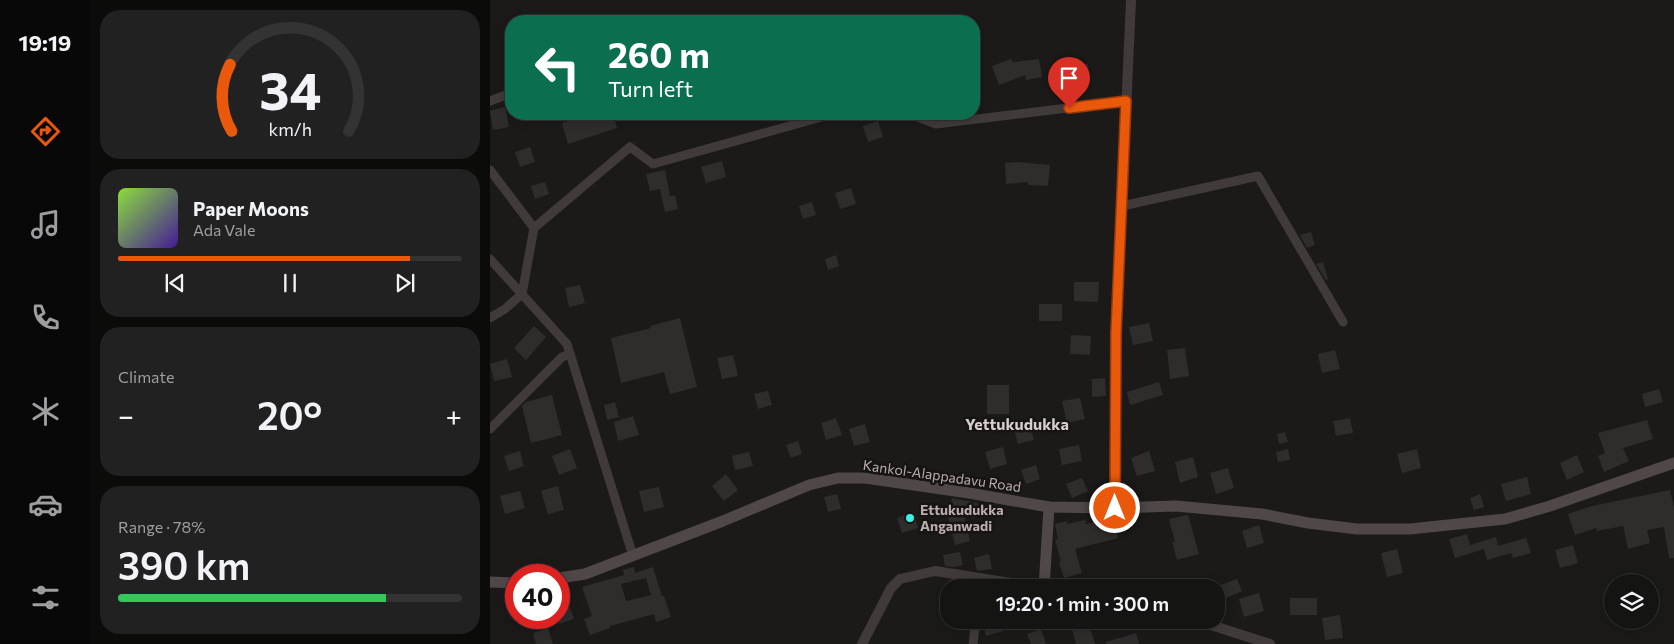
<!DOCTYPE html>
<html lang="en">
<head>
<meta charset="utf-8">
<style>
  body { margin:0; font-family:Commissioner,sans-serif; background:#212121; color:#f1f3f6; height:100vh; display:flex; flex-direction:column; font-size:19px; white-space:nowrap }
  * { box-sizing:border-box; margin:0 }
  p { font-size:16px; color:#9d9ea0 }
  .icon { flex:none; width:28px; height:28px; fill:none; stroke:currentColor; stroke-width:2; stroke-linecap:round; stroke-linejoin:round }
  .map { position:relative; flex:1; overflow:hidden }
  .side { display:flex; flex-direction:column; gap:10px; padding:10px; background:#0b0b0a; width:400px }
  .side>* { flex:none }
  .banner { position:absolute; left:15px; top:15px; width:475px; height:105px; border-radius:20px; box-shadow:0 2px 12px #0003,0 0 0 1px #333; background:#0b6e4f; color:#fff; overflow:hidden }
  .buttons { position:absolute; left:1114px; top:574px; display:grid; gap:10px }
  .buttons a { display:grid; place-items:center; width:55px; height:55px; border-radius:50%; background:#141413; box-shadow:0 2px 12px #0003,0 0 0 1px #333; font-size:25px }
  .speed { position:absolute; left:15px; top:564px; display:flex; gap:10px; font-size:25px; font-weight:700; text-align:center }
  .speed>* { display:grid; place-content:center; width:65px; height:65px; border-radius:50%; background:#141413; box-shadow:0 2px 12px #0003,0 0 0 1px #333; line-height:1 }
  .speed .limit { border:8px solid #d22; background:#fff; color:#111 }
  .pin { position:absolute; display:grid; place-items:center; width:42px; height:42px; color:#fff; margin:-51px -21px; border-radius:50% 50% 50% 0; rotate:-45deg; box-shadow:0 0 5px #0007 }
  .pin .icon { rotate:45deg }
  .me { position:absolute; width:55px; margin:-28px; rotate:0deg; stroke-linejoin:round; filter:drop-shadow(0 0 4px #0008) }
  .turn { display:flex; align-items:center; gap:18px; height:105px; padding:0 20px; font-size:22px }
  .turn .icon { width:65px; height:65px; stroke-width:2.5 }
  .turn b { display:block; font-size:35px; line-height:42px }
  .big { font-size:38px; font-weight:600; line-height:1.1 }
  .side .card { flex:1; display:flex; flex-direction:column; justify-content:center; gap:8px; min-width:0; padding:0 18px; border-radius:20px; background:#212121 }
  .side .dial { align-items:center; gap:0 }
  .dial svg { height:130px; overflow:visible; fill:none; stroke:#333; stroke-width:7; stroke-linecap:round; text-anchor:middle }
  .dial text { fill:#f1f3f6; stroke:none }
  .song { display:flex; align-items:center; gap:15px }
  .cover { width:60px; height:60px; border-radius:8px; background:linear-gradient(135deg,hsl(90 70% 55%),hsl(260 70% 35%)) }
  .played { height:5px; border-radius:2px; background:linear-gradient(90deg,#ea580c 85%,#333 85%) }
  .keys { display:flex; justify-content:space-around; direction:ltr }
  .heat { display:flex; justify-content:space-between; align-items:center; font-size:28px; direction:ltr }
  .charge { height:8px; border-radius:4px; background:linear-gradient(90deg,#34c759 78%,#333 0) }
  .trip { position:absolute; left:450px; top:579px; width:285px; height:50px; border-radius:20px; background:#141413; box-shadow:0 2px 12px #0003,0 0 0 1px #333; font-weight:600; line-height:50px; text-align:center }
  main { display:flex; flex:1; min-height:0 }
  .menu { display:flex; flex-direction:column; width:90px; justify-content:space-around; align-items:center; background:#080808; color:#9d9ea0 }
  .menu .icon { width:35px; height:35px }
  .menu .on { color:#ea580c }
  .menu b { font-size:22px; color:#f1f3f6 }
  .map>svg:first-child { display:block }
  .building { fill:#2f2d2c; fill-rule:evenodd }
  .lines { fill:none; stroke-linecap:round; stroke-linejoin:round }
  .minor { stroke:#403b3a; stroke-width:9 }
  .tertiary { stroke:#403b3a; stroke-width:10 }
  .secondary { stroke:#504848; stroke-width:11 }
  .route-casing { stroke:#983908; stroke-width:12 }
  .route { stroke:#ea580c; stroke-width:9 }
  .poi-dot { fill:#3defe6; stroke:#161514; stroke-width:2 }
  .labels { text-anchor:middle; stroke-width:5; stroke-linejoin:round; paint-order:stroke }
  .street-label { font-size:14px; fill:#baacac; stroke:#161514 }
  .poi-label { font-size:14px; font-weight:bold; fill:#baacac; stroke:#161514; text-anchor:start }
  .quarter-label { font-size:16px; font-weight:bold; fill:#d6cdcc; stroke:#161514 }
</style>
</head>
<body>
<main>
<nav class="menu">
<b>19:19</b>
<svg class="icon on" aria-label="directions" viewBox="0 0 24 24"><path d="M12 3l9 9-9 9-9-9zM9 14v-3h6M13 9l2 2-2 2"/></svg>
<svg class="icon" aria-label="music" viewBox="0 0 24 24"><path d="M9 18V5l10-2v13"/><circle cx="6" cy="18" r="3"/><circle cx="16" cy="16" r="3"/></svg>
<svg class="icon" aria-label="phone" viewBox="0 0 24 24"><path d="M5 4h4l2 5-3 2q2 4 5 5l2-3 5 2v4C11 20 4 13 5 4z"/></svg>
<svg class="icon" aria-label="climate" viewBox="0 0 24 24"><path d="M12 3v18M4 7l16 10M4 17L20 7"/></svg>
<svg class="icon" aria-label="car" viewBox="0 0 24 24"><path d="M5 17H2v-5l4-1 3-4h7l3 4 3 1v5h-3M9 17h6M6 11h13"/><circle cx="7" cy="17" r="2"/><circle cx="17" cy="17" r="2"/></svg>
<svg class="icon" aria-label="filters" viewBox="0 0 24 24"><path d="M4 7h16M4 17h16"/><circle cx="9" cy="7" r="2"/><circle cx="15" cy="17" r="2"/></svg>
</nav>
<section class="side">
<div class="card dial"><svg viewBox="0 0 100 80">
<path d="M14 69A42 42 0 1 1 86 69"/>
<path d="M14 69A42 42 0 0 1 13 28" stroke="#ea580c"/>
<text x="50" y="56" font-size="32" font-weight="700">34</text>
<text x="50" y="72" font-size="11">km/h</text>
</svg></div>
<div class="card">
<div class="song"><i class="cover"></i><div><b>Paper Moons</b><p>Ada Vale</p></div></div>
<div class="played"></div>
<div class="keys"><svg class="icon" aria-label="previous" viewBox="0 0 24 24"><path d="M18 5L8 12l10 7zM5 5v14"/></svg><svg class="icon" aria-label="pause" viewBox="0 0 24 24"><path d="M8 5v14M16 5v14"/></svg><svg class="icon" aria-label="next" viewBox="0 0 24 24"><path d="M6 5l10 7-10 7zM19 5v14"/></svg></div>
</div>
<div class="card"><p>Climate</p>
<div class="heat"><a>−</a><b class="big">20°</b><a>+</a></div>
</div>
<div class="card"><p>Range · 78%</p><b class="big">390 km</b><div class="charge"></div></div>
</section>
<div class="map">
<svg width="1184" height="644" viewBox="0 0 1184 644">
  <rect width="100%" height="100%" fill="#1b1a19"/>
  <g class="building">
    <polygon points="521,59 523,62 549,59 552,77 536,80 535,75 509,85 502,66"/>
    <polygon points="598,64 599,80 577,82 575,65"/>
    <polygon points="15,107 19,127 3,130 0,111"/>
    <polygon points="104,114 123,114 127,128 78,144 72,123"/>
    <polygon points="388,121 393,137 378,142 373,126"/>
    <polygon points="40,147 45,162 30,167 25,152"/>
    <polygon points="232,161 236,177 216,183 211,167"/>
    <polygon points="528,162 560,165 558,186 538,185 538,182 516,184 515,163"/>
    <polygon points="175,170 180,196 185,195 188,209 175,212 170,189 160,191 156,174"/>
    <polygon points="55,182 59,194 45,199 41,186"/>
    <polygon points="361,188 366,204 350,209 345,193"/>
    <polygon points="322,202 326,215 313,219 309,206"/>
    <polygon points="821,232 825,245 817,248 810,235"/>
    <polygon points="346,255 349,266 338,270 335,259"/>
    <polygon points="833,262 838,279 836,280 826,264"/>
    <polygon points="584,282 609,282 608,302 584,301"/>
    <polygon points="90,285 95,303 79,307 75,288"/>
    <rect x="549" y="304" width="23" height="17"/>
    <polygon points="190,318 207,387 180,394 174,372 131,383 121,338 161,328 160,326"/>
    <polygon points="659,323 663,341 643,345 639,327"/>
    <polygon points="44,326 56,337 36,360 24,348"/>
    <polygon points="581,335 601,336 600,355 580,354"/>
    <polygon points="695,348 699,376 680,379 677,350"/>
    <polygon points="845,350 850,369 832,373 828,354"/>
    <polygon points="243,355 248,376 232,379 227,358"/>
    <polygon points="17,359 22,377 4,381 0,364"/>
    <polygon points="615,378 616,396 602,397 602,379"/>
    <polygon points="669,382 673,395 640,405 637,392"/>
    <rect x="497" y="385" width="22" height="29"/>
    <polygon points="1169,389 1173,402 1155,407 1152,394"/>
    <polygon points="278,391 282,405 268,409 264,394"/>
    <polygon points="62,395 72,435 41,443 32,406 36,402"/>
    <polygon points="590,398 595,419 577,423 572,401"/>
    <polygon points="125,402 129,417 117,420 114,405"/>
    <polygon points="143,416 149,435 128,441 124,422"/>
    <polygon points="346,418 352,435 336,440 331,423"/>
    <polygon points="860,418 863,433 846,436 843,421"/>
    <polygon points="1157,420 1163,439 1133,448 1139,461 1114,472 1108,456 1115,453 1108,433"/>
    <polygon points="539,421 544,440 528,444 523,426"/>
    <polygon points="375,424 380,442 364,446 359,429"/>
    <polygon points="795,432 798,442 789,444 787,434"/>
    <polygon points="308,441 312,454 301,458 296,445"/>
    <polygon points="589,445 592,461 572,465 569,449"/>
    <polygon points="513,447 517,464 500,469 495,452"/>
    <polygon points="80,449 87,468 69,475 62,456"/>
    <polygon points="798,449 800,460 788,462 786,452"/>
    <polygon points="927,449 931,468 912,473 907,454"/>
    <polygon points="30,451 34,466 19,471 14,456"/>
    <polygon points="659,451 665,471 647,476 641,458"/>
    <polygon points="259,452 263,466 245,470 242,456"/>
    <polygon points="1087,455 1094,472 1077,480 1070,463"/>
    <polygon points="703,457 708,477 690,483 685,462"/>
    <polygon points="546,465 550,479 536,484 531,470"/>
    <polygon points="738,468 744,488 726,494 720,473"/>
    <polygon points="236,474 248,490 234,501 222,486"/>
    <polygon points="1037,477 1041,494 1016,501 1011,484"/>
    <polygon points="592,478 598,491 582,498 576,484"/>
    <polygon points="68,486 74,510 58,514 51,491"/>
    <polygon points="169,487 174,507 154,512 149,491"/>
    <polygon points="1180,490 1184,507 1184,558 1179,558 1174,527 1157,530 1160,543 1138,549 1133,526 1107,531 1106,528 1085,535 1078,514 1102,506"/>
    <polygon points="30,491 35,508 15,514 10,496"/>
    <polygon points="347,494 351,509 338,512 334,497"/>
    <polygon points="990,494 994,507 984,510 980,498"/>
    <polygon points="462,498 488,503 485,518 474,516 480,541 465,545 458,517"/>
    <polygon points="423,512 428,528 412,533 407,518"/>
    <polygon points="698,515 709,554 687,560 682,542 685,542 679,519"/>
    <polygon points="624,518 628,538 585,549 592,573 574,578 569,562 571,561 565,540 568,539 565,524 577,521 577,524 595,520 596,524"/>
    <polygon points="769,525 774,543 757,548 752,531"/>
    <polygon points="977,534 980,545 1006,537 1008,546 1036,538 1041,553 1023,558 1021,553 997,560 994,549 965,558 959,539"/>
    <polygon points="1083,545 1088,563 1070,568 1065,550"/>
    <polygon points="907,549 913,573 897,577 891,553"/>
    <polygon points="470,552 473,565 462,567 455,566 453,555"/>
    <polygon points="499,554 502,569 487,571 484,558"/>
    <path d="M 144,567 L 145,573 L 163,567 L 172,596 L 174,596 L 181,617 L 166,622 L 164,614 L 120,626 L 120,628 L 100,635 L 94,619 L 102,616 L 92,587 L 134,575 L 133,570 ZM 156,578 L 161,595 L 136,601 L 131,584 Z"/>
    <polygon points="747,579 752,591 736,598 731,585"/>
    <polygon points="769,593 774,611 754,617 749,599"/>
    <rect x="800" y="598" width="27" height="17"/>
    <polygon points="79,605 84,619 69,624 69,608"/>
    <polygon points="850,615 853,638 835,640 832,618"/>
    <polygon points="492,620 510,620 513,631 496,636"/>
    <polygon points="599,624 605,644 586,644 582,629"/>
    <polygon points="58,628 63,644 46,644 43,633"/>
    <polygon points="551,629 556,644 541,644 537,634"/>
    <polygon points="646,633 649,644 616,644 616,642"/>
  </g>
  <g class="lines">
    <g class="minor">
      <polyline points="0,101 21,93"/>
      <polyline points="420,114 446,124 636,101"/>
      <polyline points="0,170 44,228 32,294 15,309 0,318"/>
      <polyline points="632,206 768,176 853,322"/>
      <polyline points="44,228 140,147 163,164 342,114"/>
      <polyline points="0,259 77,344 143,556"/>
      <polyline points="0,429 72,357 80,354"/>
      <polyline points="483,644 486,620"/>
    </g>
    <g class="tertiary">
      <polyline points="625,508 626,333 641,0"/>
      <polyline points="699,620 724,626 780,644"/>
      <polyline points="372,644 401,588 410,579 445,571 553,588"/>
    </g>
    <g class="secondary">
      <polyline points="69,578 95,574 233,521 319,485 348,478 375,478 479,493 559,507 625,508 686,506 772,514 818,523 867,529 920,529 1015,519 1060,506 1184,463"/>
      <polyline points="0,582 26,583"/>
      <polyline points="554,588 559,507"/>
    </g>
  </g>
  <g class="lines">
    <g class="route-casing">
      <polyline id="route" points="579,108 636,101 626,333 625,508"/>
    </g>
    <use href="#route" class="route"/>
  </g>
  <circle class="poi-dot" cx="420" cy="518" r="5"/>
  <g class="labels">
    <g class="street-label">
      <text transform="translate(452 476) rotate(8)" y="5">Kankol-Alappadavu Road</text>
    </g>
    <g class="poi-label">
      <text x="430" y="515">Ettukudukka<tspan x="430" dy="16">Anganwadi</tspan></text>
    </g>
    <g class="quarter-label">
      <text x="527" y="430">Yettukudukka</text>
    </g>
  </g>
</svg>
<div class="buttons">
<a><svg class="icon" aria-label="layers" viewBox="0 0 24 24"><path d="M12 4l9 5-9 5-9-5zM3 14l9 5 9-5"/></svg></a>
</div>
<div class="speed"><div class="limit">40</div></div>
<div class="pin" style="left:579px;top:108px;background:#d93025"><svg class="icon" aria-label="arrive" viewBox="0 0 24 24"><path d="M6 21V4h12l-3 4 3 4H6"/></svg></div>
<svg class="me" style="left:625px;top:508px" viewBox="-20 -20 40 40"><circle r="17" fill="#ea580c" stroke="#fff" stroke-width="3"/><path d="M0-11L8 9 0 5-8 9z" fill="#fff"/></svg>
<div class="trip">19:20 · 1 min · 300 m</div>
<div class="banner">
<div class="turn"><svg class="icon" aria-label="left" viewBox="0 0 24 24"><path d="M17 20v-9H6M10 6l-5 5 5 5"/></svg><div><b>260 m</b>Turn left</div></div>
</div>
</div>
</main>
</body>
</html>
